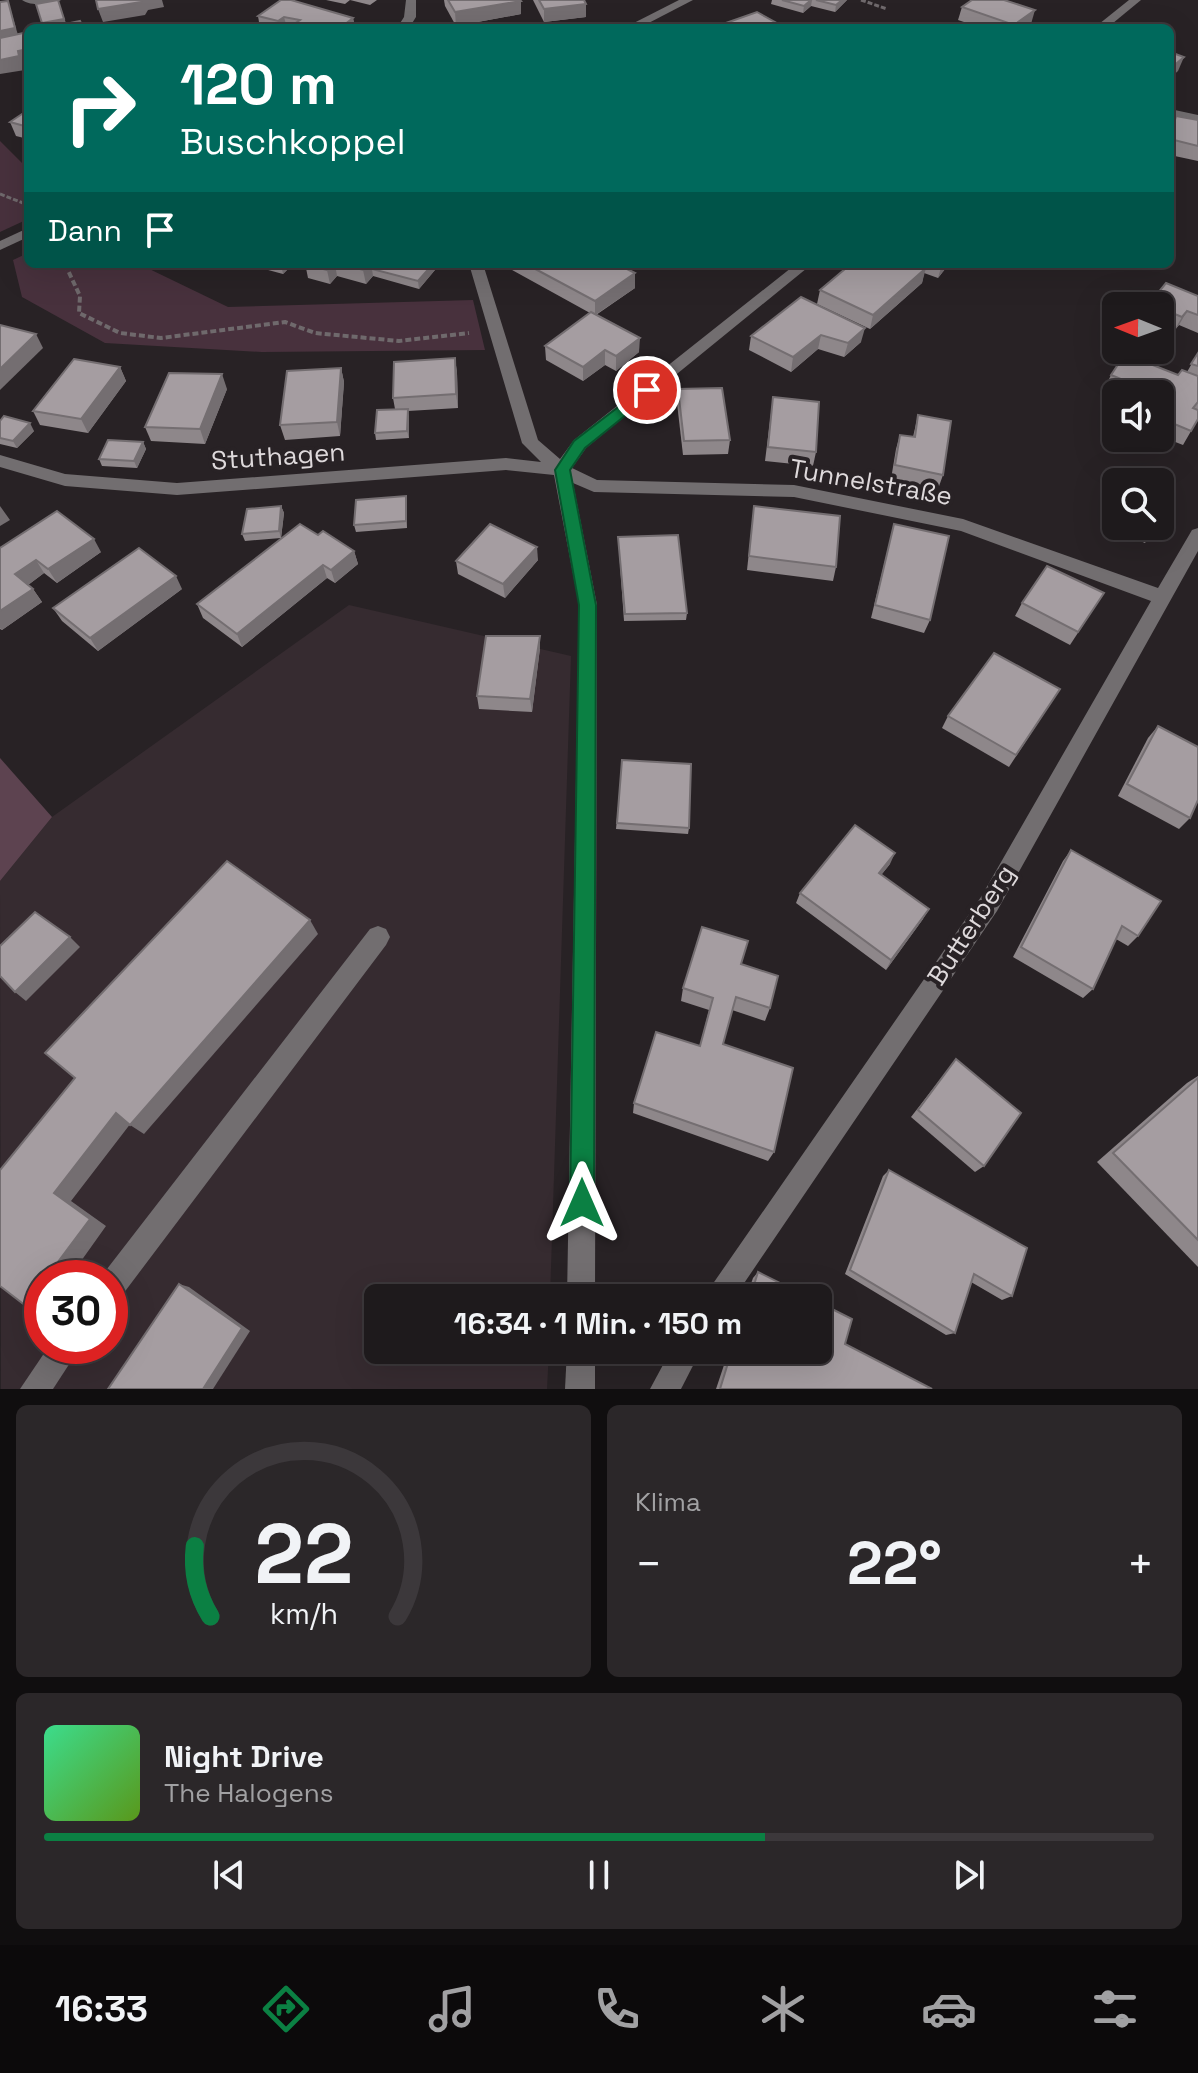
<!DOCTYPE html>
<html lang="de">
<head>
<meta charset="utf-8">
<style>
  body { margin:0; font-family:"Space Grotesk",sans-serif; background:#2b2729; color:#f1f3f6; height:100vh; display:flex; flex-direction:column; font-size:30px; white-space:nowrap }
  * { box-sizing:border-box; margin:0 }
  p { font-size:26px; color:#a1a1a3 }
  .icon { flex:none; width:44px; height:44px; fill:none; stroke:currentColor; stroke-width:2; stroke-linecap:round; stroke-linejoin:round }
  .map { position:relative; height:1389px; overflow:hidden }
  .details { display:flex; flex-direction:column; gap:16px; padding:16px; background:#100e0f; flex:1 }
  .details>* { flex:none }
  .banner { position:absolute; left:24px; top:24px; width:1150px; height:244px; border-radius:12px; box-shadow:0 8px 32px #0002,0 0 0 2px #3c383b; background:#00695c; color:#fff; overflow:hidden }
  .needle { width:52px; rotate:271deg }
  .buttons { position:absolute; left:1102px; top:292px; display:grid; gap:16px }
  .buttons a { display:grid; place-items:center; width:72px; height:72px; border-radius:12px; background:#1e1a1c; box-shadow:0 8px 32px #0002,0 0 0 2px #3c383b; font-size:40px }
  .speed { position:absolute; left:24px; top:1260px; display:flex; gap:16px; font-size:40px; font-weight:700; text-align:center }
  .speed>* { display:grid; place-content:center; width:104px; height:104px; border-radius:50%; background:#1e1a1c; box-shadow:0 8px 32px #0002,0 0 0 2px #3c383b; line-height:1 }
  .speed .limit { border:12px solid #d22; background:#fff; color:#111 }
  .pin { position:absolute; display:grid; place-items:center; width:68px; height:68px; color:#fff; margin:-34px; border:4px solid #fff; border-radius:50%; box-shadow:0 2px 8px #0007 }
  .me { position:absolute; width:88px; margin:-44px; rotate:0deg; stroke-linejoin:round; filter:drop-shadow(0 0 6px #0008) }
  .turn { display:flex; align-items:center; gap:28px; height:168px; padding:0 24px; font-size:36px }
  .turn .icon { width:104px; height:104px; stroke-width:2.5 }
  .turn b { display:block; font-size:56px; line-height:68px }
  .then { display:flex; align-items:center; height:76px; padding:0 24px; background:#0003; gap:16px; font-size:30px }
  .big { font-size:60px; font-weight:600; line-height:1.1 }
  .details .widget { flex:1; display:flex; flex-direction:column; justify-content:center; gap:12px; min-width:0; padding:0 28px; border-radius:12px; background:#2b2729 }
  .details .dial { align-items:center; gap:0 }
  .dial svg { height:208px; overflow:visible; fill:none; stroke:#3c383b; stroke-width:7; stroke-linecap:round; text-anchor:middle }
  .dial text { fill:#f1f3f6; stroke:none }
  .song { display:flex; align-items:center; gap:24px }
  .cover { width:96px; height:96px; border-radius:12px; background:linear-gradient(135deg,hsl(150 70% 55%),hsl(90 70% 35%)) }
  .played { height:8px; border-radius:4px; background:linear-gradient(90deg,#0b8043 65%,#3c383b 65%) }
  .keys { display:flex; justify-content:space-around; direction:ltr }
  .heat { display:flex; justify-content:space-between; align-items:center; font-size:44px; direction:ltr }
  .details .tiles { flex:1; display:grid; gap:16px; grid-template-columns:1fr 1fr }
  .widget:last-child { grid-column:span 2 }
  .trip { position:absolute; left:364px; top:1284px; width:468px; height:80px; border-radius:12px; background:#1e1a1c; box-shadow:0 8px 32px #0002,0 0 0 2px #3c383b; font-weight:600; line-height:80px; text-align:center }
  .dock { display:flex; height:128px; justify-content:space-around; align-items:center; background:#0c0a0b; color:#a1a1a3 }
  .dock .icon { width:56px; height:56px }
  .dock .selected { color:#0b8043 }
  .dock b { font-size:36px; color:#f1f3f6 }
  .map>svg:first-child { display:block }
  .built { fill:#362b30; fill-rule:evenodd }
  .green { fill:#48313d }
  .forest { fill:#5d4350 }
  .lines { fill:none; stroke-linecap:round; stroke-linejoin:round }
  .path-far1 { stroke:#6f696c; stroke-width:3; stroke-dasharray:5 2; stroke-linecap:butt }
  .path { stroke:#6f696c; stroke-width:4; stroke-dasharray:6 3; stroke-linecap:butt }
  .minor { fill:#726e70; fill-rule:evenodd }
  .wall { fill:#8e878a }
  .shaded-wall { fill:#746e71 }
  .building { fill:#a59da1; stroke:#746e71; stroke-width:2 }
  .route { fill:#0b8043; stroke:#07532c; stroke-width:2 }
  .labels { text-anchor:middle; stroke-width:8; stroke-linejoin:round; paint-order:stroke }
  .street-label { font-size:26px; fill:#ded9db; stroke:#282225 }
</style>
</head>
<body>
<div class="map">
<svg width="1198" height="1389" viewBox="0 0 1198 1389">
  <rect width="100%" height="100%" fill="#282225"/>
  <path class="built" d="M 349,605 L 571,656 L 550,1298 L 378,1298 L 378,1350 L 549,1350 L 547,1389 L 1,1389 L 0,881 L 52,817 ZM 42,1278 L 110,1278 L 110,1346 L 42,1346 Z"/>
  <g class="green">
    <polygon points="0,141 28,169 28,219 0,232"/>
    <polygon points="28,253 28,264 139,264 228,307 473,300 485,350 262,352 105,343 22,297 13,260"/>
  </g>
  <polygon class="forest" points="0,758 52,817 0,881"/>
  <g class="lines">
    <g class="path-far1">
      <polyline points="861,0 887,9"/>
      <polyline points="0,194 28,205"/>
    </g>
    <polyline class="path" points="65,264 80,296 79,313 120,333 161,338 285,322 315,333 399,341 469,333"/>
    <g class="minor">
      <path d="M 22,0 L 61,0 C 53,6 30,6 22,0 Z"/>
      <polygon points="406,0 416,0 416,17 409,28 397,28 404,17"/>
      <polygon points="679,0 693,0 639,28 624,28"/>
      <polygon points="1129,0 1141,0 1107,28 1094,28"/>
      <polygon points="1170,109 1198,115 1198,123 1170,117"/>
      <polygon points="28,228 28,237 0,250 0,241"/>
      <polygon points="469,264 483,264 538,440 560,459 574,440 796,264 812,264 586,448 572,468 597,480 794,485 963,519 1158,588 1192,530 1198,528 1198,551 997,911 734,1298 703,1298 981,897 1151,601 961,531 794,497 594,492 573,483 597,605 595,1298 567,1298 579,605 554,475 506,470 177,495 65,486 0,467 0,455 65,474 177,483 506,458 541,462 522,443"/>
      <polygon points="378,926 386,929 390,937 386,945 120,1298 110,1302 110,1278 100,1278 370,929"/>
      <polygon points="49,1346 81,1346 53,1389 20,1389"/>
      <polygon points="567,1350 595,1350 595,1389 565,1389"/>
      <polygon points="671,1350 701,1350 681,1389 650,1389"/>
    </g>
  </g>
  <g class="wall">
    <polygon points="326,0 377,0 370,5 350,0 345,4"/>
    <polygon points="444,0 520,0 521,14 456,26 445,6"/>
    <polygon points="533,0 584,0 586,4 586,17 544,22"/>
    <polygon points="772,0 847,0 835,12 811,6 803,13 771,4"/>
    <polygon points="962,7 1031,24 1025,28 982,28 958,20"/>
    <polygon points="258,16 353,18 355,28 260,28"/>
    <polygon points="28,110 28,139 16,136 10,122"/>
    <polygon points="1176,116 1198,120 1198,161 1170,155 1170,130"/>
    <polygon points="256,264 440,264 419,289 373,276 366,284 337,276 330,284 308,278 306,268 293,264 283,274 257,267"/>
    <polygon points="501,264 617,264 635,273 635,288 596,315 639,352 616,371 605,365 583,381 546,360 545,346 590,313"/>
    <polygon points="851,264 949,264 938,278 924,273 922,283 870,329 817,304 820,290"/>
    <polygon points="1198,296 1198,333 1179,325 1174,331 1160,325 1160,306 1148,306 1149,304"/>
    <polygon points="801,297 861,342 844,357 818,349 791,372 749,350 751,336"/>
    <polygon points="1198,353 1198,419 1183,445 1160,436 1160,394 1116,394 1104,389 1111,375 1178,375 1187,372"/>
    <polygon points="455,358 457,373 458,408 408,411 409,438 376,440 375,433 395,409 393,398"/>
    <polygon points="120,367 126,381 88,433 40,425 33,411"/>
    <polygon points="341,368 344,382 340,436 285,440 280,425"/>
    <polygon points="227,389 205,444 151,441 145,427"/>
    <polygon points="678,389 730,440 728,454 683,455 677,403"/>
    <polygon points="773,397 816,452 813,466 765,461"/>
    <polygon points="918,415 943,475 938,489 891,479 896,449 900,435 913,437"/>
    <polygon points="0,421 34,431 17,448 0,444"/>
    <polygon points="143,442 146,449 137,468 102,466 99,459"/>
    <polygon points="1116,496 1116,526 1155,526 1145,543 1101,524"/>
    <polygon points="407,503 407,528 356,532 354,525"/>
    <polygon points="281,506 284,513 281,538 245,541 242,534"/>
    <polygon points="754,506 836,567 833,581 747,570"/>
    <polygon points="894,524 930,620 924,633 871,618"/>
    <polygon points="318,535 354,551 358,564 335,583 327,578 242,647 203,618 197,604"/>
    <polygon points="618,537 687,613 686,620 624,621"/>
    <polygon points="0,548 101,552 57,583 44,573 28,585 33,589 42,602 2,630 0,629"/>
    <polygon points="538,560 505,598 458,574 456,561"/>
    <polygon points="182,589 98,651 62,621 53,608"/>
    <polygon points="1104,593 1070,645 1015,616 1022,603"/>
    <polygon points="540,648 532,712 479,709 477,696"/>
    <polygon points="1060,689 1009,767 942,728 948,716"/>
    <polygon points="1158,726 1190,818 1179,829 1118,796 1148,738"/>
    <polygon points="622,760 689,828 688,834 616,829"/>
    <polygon points="1071,850 1138,936 1128,946 1116,939 1093,989 1083,998 1013,957 1063,861"/>
    <polygon points="890,864 881,875 923,919 886,970 796,903 800,893"/>
    <polygon points="741,964 770,1008 765,1021 732,1010 723,1044 774,1152 768,1161 633,1113 634,1103 700,1046 709,1010 681,1001 683,988"/>
    <polygon points="956,1059 984,1166 975,1172 911,1117"/>
    <polygon points="1198,1076 1198,1267 1097,1162 1187,1083"/>
    <polygon points="889,1170 1012,1296 1002,1300 971,1282 955,1333 946,1335 845,1274 883,1176"/>
    <polygon points="758,1272 810,1298 746,1298 753,1278"/>
    <polygon points="845,1344 932,1389 716,1389 729,1350 818,1350"/>
  </g>
  <g class="shaded-wall">
    <polygon points="58,0 67,26 57,28 44,28 42,23"/>
    <polygon points="142,0 162,0 164,7 148,10 145,15 103,22 98,9"/>
    <polygon points="811,0 812,0 811,6 803,13 804,6"/>
    <polygon points="842,0 847,0 835,12 836,5"/>
    <polygon points="8,1 18,35 0,38 0,31"/>
    <polygon points="521,1 521,14 456,26 455,12"/>
    <polygon points="586,4 586,17 544,22 544,9"/>
    <polygon points="1035,10 1031,24 1025,28 1014,28 1014,25"/>
    <polygon points="284,17 287,28 280,28 278,21"/>
    <polygon points="353,18 355,28 340,28"/>
    <polygon points="28,49 28,64 24,65 25,70 0,74 0,60 18,51"/>
    <polygon points="1184,57 1178,71 1170,78 1170,69"/>
    <polygon points="281,264 293,264 283,274"/>
    <polygon points="332,264 335,264 337,276 330,284 327,270"/>
    <polygon points="369,264 385,264 372,269 373,276 366,284 363,270"/>
    <polygon points="433,264 440,264 419,289 418,281"/>
    <polygon points="942,264 949,264 938,278"/>
    <polygon points="926,268 922,283 870,329 873,315"/>
    <polygon points="635,273 635,288 595,315 595,301"/>
    <polygon points="1187,311 1179,325 1174,331 1182,317"/>
    <polygon points="865,328 861,342 844,357 848,343"/>
    <polygon points="36,334 43,348 0,390 0,369"/>
    <polygon points="821,335 818,349 791,372 793,357"/>
    <polygon points="640,338 639,352 616,371 616,356"/>
    <polygon points="605,350 605,365 583,381 583,367"/>
    <polygon points="455,358 457,373 458,408 456,394"/>
    <polygon points="120,367 126,381 88,433 81,419"/>
    <polygon points="341,368 344,382 340,436 337,422"/>
    <polygon points="222,374 227,389 205,444 200,429"/>
    <polygon points="408,409 409,416 409,438 407,431"/>
    <polygon points="30,423 34,431 17,448 13,441"/>
    <polygon points="143,442 146,449 137,468 134,461"/>
    <polygon points="406,496 407,503 407,528 406,521"/>
    <polygon points="0,506 10,520 0,526"/>
    <polygon points="281,506 284,513 281,538 279,531"/>
    <polygon points="94,539 101,552 57,583 48,569"/>
    <polygon points="537,547 538,560 505,598 503,584"/>
    <polygon points="354,551 358,564 335,583 331,570"/>
    <polygon points="36,560 44,573 24,588 15,574"/>
    <polygon points="323,565 327,578 242,647 237,634"/>
    <polygon points="176,576 182,589 98,651 90,638"/>
    <polygon points="33,589 42,602 2,630 0,628 0,611"/>
    <polygon points="540,636 540,648 532,712 530,699"/>
    <polygon points="895,853 890,864 874,884 879,873"/>
    <polygon points="929,909 923,919 886,970 891,960"/>
    <polygon points="310,920 318,934 144,1134 130,1125"/>
    <polygon points="70,937 80,947 26,1001 15,992"/>
    <polygon points="116,1113 131,1123 71,1201 106,1226 69,1278 46,1278 54,1193"/>
    <polygon points="42,1284 42,1310 26,1306"/>
    <polygon points="179,1284 189,1287 250,1331 213,1389 203,1389"/>
  </g>
  <g class="building">
    <polygon points="58,0 64,19 42,23 36,4"/>
    <polygon points="96,0 142,0 141,2 98,9"/>
    <polygon points="281,0 291,0 353,18 340,28 293,28 290,27 300,20 284,17 278,21 258,16"/>
    <polygon points="448,0 520,0 521,1 455,12"/>
    <polygon points="539,0 584,0 586,4 544,9"/>
    <polygon points="782,0 811,0 804,6"/>
    <polygon points="816,0 842,0 836,5"/>
    <polygon points="972,0 1004,0 1035,10 1014,25 962,7"/>
    <polygon points="8,1 15,28 0,31 0,2"/>
    <polygon points="757,12 784,27 730,28 723,24"/>
    <polygon points="80,21 83,28 47,28"/>
    <polygon points="28,32 28,49 18,51 19,56 0,60 0,38"/>
    <polygon points="1170,52 1184,57 1170,69"/>
    <polygon points="28,110 28,127 10,122"/>
    <polygon points="1176,116 1198,120 1198,146 1170,139"/>
    <polygon points="305,264 332,264 327,270"/>
    <polygon points="341,264 369,264 363,270"/>
    <polygon points="377,264 433,264 418,281 372,269"/>
    <polygon points="526,264 617,264 635,273 595,301"/>
    <polygon points="851,264 916,264 926,268 873,315 820,290"/>
    <polygon points="1166,283 1198,296 1198,315 1187,311 1182,317 1160,308 1160,306 1155,306 1149,304"/>
    <polygon points="801,297 865,328 848,343 821,335 793,357 751,336"/>
    <polygon points="591,312 640,338 616,356 605,350 583,367 545,346"/>
    <polygon points="0,325 36,334 0,369"/>
    <polygon points="1198,353 1198,366 1191,364"/>
    <polygon points="1125,354 1178,375 1182,370 1198,376 1198,402 1193,408 1198,410 1198,419 1191,431 1160,418 1160,394 1133,394 1138,386 1111,375"/>
    <polygon points="455,358 456,394 393,398 394,362"/>
    <polygon points="74,359 120,367 81,419 33,411"/>
    <polygon points="341,368 337,422 280,425 287,371"/>
    <polygon points="169,373 222,374 200,429 145,427"/>
    <polygon points="722,388 730,440 684,441 678,389"/>
    <polygon points="773,397 819,402 816,452 768,447"/>
    <polygon points="408,409 407,431 375,433 377,410"/>
    <polygon points="918,415 951,421 943,475 895,465 900,435 915,437"/>
    <polygon points="4,416 30,423 13,441 0,438 0,421"/>
    <polygon points="108,440 143,442 134,461 99,459"/>
    <polygon points="1128,474 1145,482 1124,482"/>
    <polygon points="1160,489 1170,493 1160,515"/>
    <polygon points="406,496 406,521 354,525 356,500"/>
    <polygon points="1116,496 1116,513 1109,510"/>
    <polygon points="281,506 279,531 242,534 247,509"/>
    <polygon points="754,506 840,516 836,567 749,556"/>
    <polygon points="57,511 94,539 48,569 36,560 15,574 33,589 0,611 0,548"/>
    <polygon points="300,524 318,535 323,531 354,551 331,570 323,565 237,634 197,604"/>
    <polygon points="490,524 537,547 503,584 456,561"/>
    <polygon points="894,524 949,536 930,620 875,605"/>
    <polygon points="678,535 687,613 625,614 618,537"/>
    <polygon points="139,548 176,576 90,638 53,608"/>
    <polygon points="1047,566 1104,593 1078,632 1022,603"/>
    <polygon points="486,636 540,636 530,699 477,696"/>
    <polygon points="994,653 1060,689 1016,755 948,716"/>
    <polygon points="1158,726 1198,747 1198,800 1190,818 1127,784"/>
    <polygon points="622,760 691,764 689,828 617,823"/>
    <polygon points="855,825 895,853 879,873 929,909 891,960 800,893"/>
    <polygon points="1071,850 1161,901 1138,936 1122,926 1093,989 1021,947"/>
    <polygon points="227,861 310,920 130,1125 116,1113 54,1193 90,1219 46,1278 42,1278 42,1284 26,1306 0,1286 0,1170 75,1078 45,1053"/>
    <polygon points="35,912 70,937 15,992 0,976 0,946"/>
    <polygon points="702,927 748,941 741,964 778,976 770,1008 736,997 723,1044 793,1068 774,1152 634,1103 656,1032 700,1046 713,998 683,988"/>
    <polygon points="956,1059 1021,1113 984,1166 918,1110"/>
    <polygon points="1198,1078 1198,1240 1113,1153"/>
    <polygon points="889,1170 1027,1248 1012,1296 974,1274 955,1333 850,1270"/>
    <polygon points="758,1272 810,1298 750,1298"/>
    <polygon points="179,1284 242,1328 203,1389 108,1389"/>
    <polygon points="818,1302 852,1319 845,1344 932,1389 720,1389 732,1350 818,1350"/>
  </g>
  <polygon class="route" points="647,385 652,387 652,394 585,448 570,470 596,605 594,1203 591,1212 582,1216 574,1212 570,1203 579,605 555,470 574,441"/>
  <g class="labels">
    <g class="street-label">
      <text transform="translate(278 456) rotate(-4)" y="9">Stuthagen</text>
      <text transform="translate(871 482) rotate(10)" y="9">Tunnelstraße</text>
      <text transform="translate(971 925) rotate(-57)" y="9">Butterberg</text>
    </g>
  </g>
</svg>
<div class="buttons">
<a><svg class="needle" viewBox="-14 -14 28 28"><path d="M0-13l5 13h-10z" fill="#e53935"/><path d="M0 13l5-13h-10z" fill="#a1a1a3"/></svg></a>
<a><svg class="icon" aria-label="sound" viewBox="0 0 24 24"><path d="M4 9h4l5-4v14l-5-4H4zM17 9q2 3 0 6"/></svg></a>
<a><svg class="icon" aria-label="search" viewBox="0 0 24 24"><circle cx="10" cy="10" r="6"/><path d="M15 15l6 6"/></svg></a>
</div>
<div class="speed"><div class="limit">30</div></div>
<div class="pin" style="left:647px;top:390px;background:#d93025"><svg class="icon" aria-label="arrive" viewBox="0 0 24 24"><path d="M6 21V4h12l-3 4 3 4H6"/></svg></div>
<svg class="me" style="left:582px;top:1203px" viewBox="-20 -20 40 40"><path d="M0-17L14 15 0 8-14 15z" fill="#0b8043" stroke="#fff" stroke-width="4"/></svg>
<div class="trip">16:34 · 1 Min. · 150 m</div>
<div class="banner">
<div class="turn"><svg class="icon" aria-label="right" viewBox="0 0 24 24"><path d="M7 20v-9h11M14 6l5 5-5 5"/></svg><div><b>120 m</b>Buschkoppel</div></div>
<div class="then">Dann<svg class="icon" aria-label="arrive" viewBox="0 0 24 24"><path d="M6 21V4h12l-3 4 3 4H6"/></svg></div>
</div>
</div>
<section class="details">
<div class="tiles">
<div class="widget dial"><svg viewBox="0 0 100 80">
<path d="M14 69A42 42 0 1 1 86 69"/>
<path d="M14 69A42 42 0 0 1 8 42" stroke="#0b8043"/>
<text x="50" y="56" font-size="32" font-weight="700">22</text>
<text x="50" y="72" font-size="11">km/h</text>
</svg></div>
<div class="widget"><p>Klima</p>
<div class="heat"><a>−</a><b class="big">22°</b><a>+</a></div>
</div>
<div class="widget">
<div class="song"><i class="cover"></i><div><b>Night Drive</b><p>The Halogens</p></div></div>
<div class="played"></div>
<div class="keys"><svg class="icon" aria-label="previous" viewBox="0 0 24 24"><path d="M18 5L8 12l10 7zM5 5v14"/></svg><svg class="icon" aria-label="pause" viewBox="0 0 24 24"><path d="M8 5v14M16 5v14"/></svg><svg class="icon" aria-label="next" viewBox="0 0 24 24"><path d="M6 5l10 7-10 7zM19 5v14"/></svg></div>
</div>
</div>
</section>
<nav class="dock">
<b>16:33</b>
<svg class="icon selected" aria-label="directions" viewBox="0 0 24 24"><path d="M12 3l9 9-9 9-9-9zM9 14v-3h6M13 9l2 2-2 2"/></svg>
<svg class="icon" aria-label="music" viewBox="0 0 24 24"><path d="M9 18V5l10-2v13"/><circle cx="6" cy="18" r="3"/><circle cx="16" cy="16" r="3"/></svg>
<svg class="icon" aria-label="phone" viewBox="0 0 24 24"><path d="M5 4h4l2 5-3 2q2 4 5 5l2-3 5 2v4C11 20 4 13 5 4z"/></svg>
<svg class="icon" aria-label="climate" viewBox="0 0 24 24"><path d="M12 3v18M4 7l16 10M4 17L20 7"/></svg>
<svg class="icon" aria-label="car" viewBox="0 0 24 24"><path d="M5 17H2v-5l4-1 3-4h7l3 4 3 1v5h-3M9 17h6M6 11h13"/><circle cx="7" cy="17" r="2"/><circle cx="17" cy="17" r="2"/></svg>
<svg class="icon" aria-label="filters" viewBox="0 0 24 24"><path d="M4 7h16M4 17h16"/><circle cx="9" cy="7" r="2"/><circle cx="15" cy="17" r="2"/></svg>
</nav>
</body>
</html>
